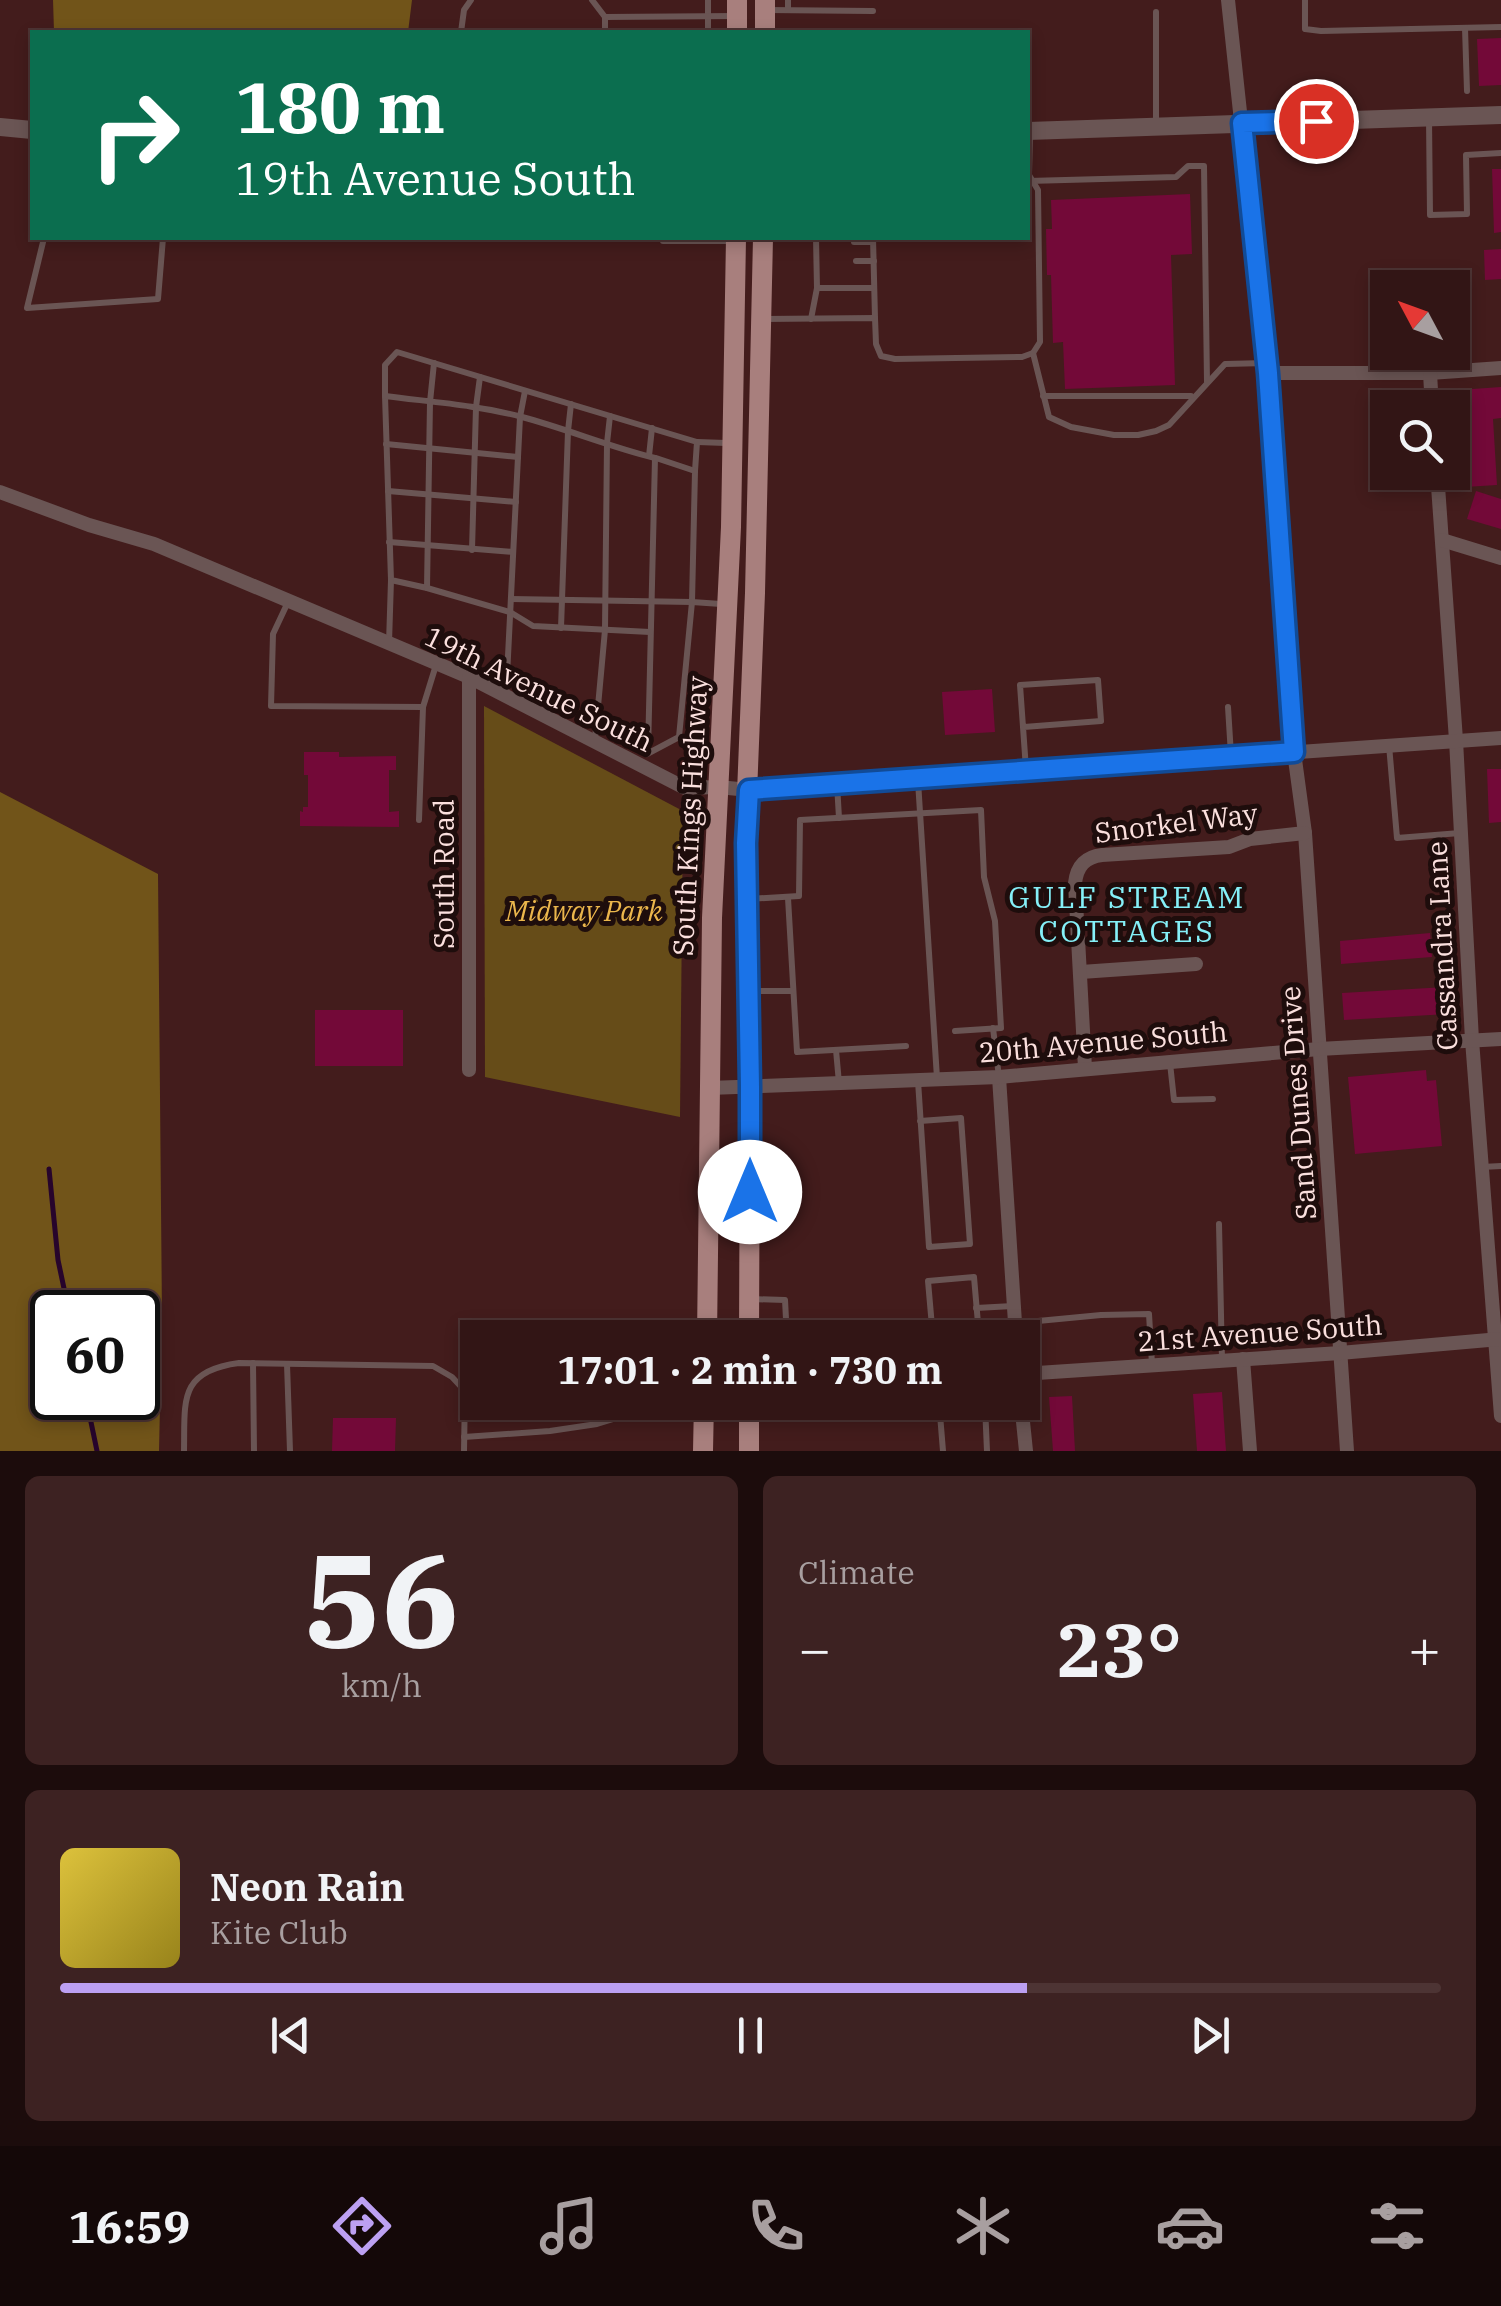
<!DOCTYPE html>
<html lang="en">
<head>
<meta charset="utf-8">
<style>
  body { margin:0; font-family:"IBM Plex Serif",serif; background:#3d2222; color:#f1f3f6; height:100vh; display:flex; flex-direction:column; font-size:38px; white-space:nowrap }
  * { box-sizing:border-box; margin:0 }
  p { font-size:32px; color:#a89fa0 }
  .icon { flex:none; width:55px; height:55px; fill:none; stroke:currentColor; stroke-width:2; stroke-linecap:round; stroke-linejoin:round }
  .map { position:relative; height:1451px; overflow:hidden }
  .side { display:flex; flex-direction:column; gap:25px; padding:25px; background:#1c0c0c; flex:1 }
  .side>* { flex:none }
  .banner { position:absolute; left:30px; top:30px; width:1000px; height:210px; border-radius:0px; box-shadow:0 5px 15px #0003,0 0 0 2px #4d3434; background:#0b6e4f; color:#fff; overflow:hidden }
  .needle { width:65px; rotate:311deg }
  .controls { position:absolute; left:1370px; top:270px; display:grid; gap:20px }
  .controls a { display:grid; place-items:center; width:100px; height:100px; border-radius:0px; background:#321515; box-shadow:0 5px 15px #0003,0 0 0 2px #4d3434; font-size:50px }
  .speed { position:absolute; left:30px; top:1290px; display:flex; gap:20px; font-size:50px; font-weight:700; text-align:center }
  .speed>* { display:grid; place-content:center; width:130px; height:130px; border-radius:50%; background:#321515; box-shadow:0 5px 15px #0003,0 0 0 2px #4d3434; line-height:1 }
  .speed .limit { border:5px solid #111; border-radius:15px; background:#fff; color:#111 }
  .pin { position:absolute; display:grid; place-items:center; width:85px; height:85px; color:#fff; margin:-42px; border:5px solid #fff; border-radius:50%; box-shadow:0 2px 10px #0007 }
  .me { position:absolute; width:110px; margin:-55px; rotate:0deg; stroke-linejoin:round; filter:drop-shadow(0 0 8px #0008) }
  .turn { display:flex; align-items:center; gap:35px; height:210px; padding:0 40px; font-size:45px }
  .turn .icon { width:130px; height:130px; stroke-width:2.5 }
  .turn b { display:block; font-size:70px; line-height:85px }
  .big { font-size:75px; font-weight:700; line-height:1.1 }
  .side .widget { flex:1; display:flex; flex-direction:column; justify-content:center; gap:15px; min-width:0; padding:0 35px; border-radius:15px; background:#3d2222 }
  .side .dial { align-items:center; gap:0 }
  .dial b { font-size:130px; line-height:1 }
  .song { display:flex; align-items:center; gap:30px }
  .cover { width:120px; height:120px; border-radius:15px; background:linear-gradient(135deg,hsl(50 70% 55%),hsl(50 70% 35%)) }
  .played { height:10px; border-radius:5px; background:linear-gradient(90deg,#bca0f2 70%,#4d3434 70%) }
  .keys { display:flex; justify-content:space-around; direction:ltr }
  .heat { display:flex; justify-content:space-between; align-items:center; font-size:55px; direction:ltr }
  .side .tiles { flex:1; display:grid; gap:25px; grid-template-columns:1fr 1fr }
  .widget:last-child { grid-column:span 2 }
  .trip { position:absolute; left:460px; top:1320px; width:580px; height:100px; border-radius:0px; background:#321515; box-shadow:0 5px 15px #0003,0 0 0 2px #4d3434; font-weight:700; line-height:100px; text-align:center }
  .tab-bar { display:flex; height:160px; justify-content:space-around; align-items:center; background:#140808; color:#a89fa0 }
  .tab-bar .icon { width:70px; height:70px }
  .tab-bar .on { color:#bca0f2 }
  .tab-bar b { font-size:45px; color:#f1f3f6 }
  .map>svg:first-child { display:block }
  .green { fill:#664c18 }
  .forest { fill:#715419; fill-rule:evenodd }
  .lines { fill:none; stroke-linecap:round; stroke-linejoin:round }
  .stream { stroke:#27042c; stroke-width:5 }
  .building { fill:#730938 }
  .service { stroke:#6a5554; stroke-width:6 }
  .minor { stroke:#6a5554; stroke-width:14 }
  .tertiary { stroke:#6a5554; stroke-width:18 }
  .primary { stroke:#a87f7d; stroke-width:20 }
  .route-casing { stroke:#114b97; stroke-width:25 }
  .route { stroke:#1a73e8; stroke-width:18 }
  .labels { text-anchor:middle; stroke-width:10; stroke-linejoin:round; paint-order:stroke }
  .street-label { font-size:28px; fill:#fbe0de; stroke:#1e0d0c }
  .park-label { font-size:28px; font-style:italic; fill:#ebb64c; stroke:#1e0d0c }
  .neighbourhood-label { font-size:30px; letter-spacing:2.5px; fill:#85f0f8; stroke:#1e0d0c }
</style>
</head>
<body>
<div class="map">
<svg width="1501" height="1451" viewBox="0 0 1501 1451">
  <rect width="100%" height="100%" fill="#431c1c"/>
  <polygon class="green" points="484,706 683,811 680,1117 485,1077"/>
  <g class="forest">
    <polygon points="53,0 412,0 408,32 54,32"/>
    <path d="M 0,792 L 158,874 L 162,1316 L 159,1451 L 0,1451 ZM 52,1312 L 138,1312 L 138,1398 L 52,1398 Z"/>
  </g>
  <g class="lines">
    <g class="stream">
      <polyline points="49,1169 58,1260 69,1312"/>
      <polyline points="86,1398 97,1451"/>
    </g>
  </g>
  <g class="building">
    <polygon points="1501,38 1501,85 1479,86 1477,39"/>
    <polygon points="1492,169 1501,169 1501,232 1494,233"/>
    <polygon points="1190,194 1192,254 1171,255 1175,385 1065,389 1063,342 1053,343 1051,275 1047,275 1046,229 1052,229 1051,200"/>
    <polygon points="1501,249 1501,279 1485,280 1484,250"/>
    <polygon points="1501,387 1501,418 1493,419 1497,485 1465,487 1459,390"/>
    <polygon points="1476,491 1501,499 1501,529 1467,519"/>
    <polygon points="992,689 995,732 945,735 942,692"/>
    <polygon points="304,752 339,752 339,757 396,756 396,770 389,770 389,812 399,811 399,827 300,826 300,811 303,812 303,807 308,807 308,775 304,775"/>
    <polygon points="1487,769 1501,769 1501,822 1489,823"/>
    <polygon points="1430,933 1432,957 1341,964 1340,941"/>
    <polygon points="1446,987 1448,1014 1344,1020 1342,993"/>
    <rect x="315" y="1010" width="88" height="56"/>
    <polygon points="1426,1070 1427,1081 1436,1080 1442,1146 1355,1154 1348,1077"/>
    <polygon points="1222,1392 1226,1451 1197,1451 1193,1394"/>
    <polygon points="1072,1396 1075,1451 1053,1451 1049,1397"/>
    <polygon points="333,1418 396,1418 395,1451 332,1451"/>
  </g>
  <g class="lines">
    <g class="service">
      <polyline points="592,0 605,17"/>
      <polyline points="708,0 708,32"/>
      <polyline points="1305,0 1305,29 1321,31 1501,27"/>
      <polyline points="767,10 873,11"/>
      <polyline points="788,10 788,0"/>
      <polyline points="1156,12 1156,125"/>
      <polyline points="1465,28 1467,91"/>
      <polyline points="461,32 464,10 471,0"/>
      <polyline points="605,32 605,17 736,16"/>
      <polyline points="1429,118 1430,215 1467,214 1466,155 1501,153"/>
      <polyline points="1028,181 1176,177 1188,166 1204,166 1207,382"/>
      <polyline points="44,238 27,308 158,299 163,238"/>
      <polyline points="663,238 663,241 733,241"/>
      <polyline points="873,238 875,318"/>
      <polyline points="854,242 873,242"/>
      <polyline points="856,261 874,261"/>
      <polyline points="817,288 874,288"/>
      <polyline points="763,319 875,318 876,344 881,356 895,359 1022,357 1033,353 1040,342 1038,190 1029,175 1030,133"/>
      <polyline points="811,319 817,288 816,238"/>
      <polyline points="1033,353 1049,417 1071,427 1114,435 1138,435 1156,431 1169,425 1225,364 1266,363"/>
      <path d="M 434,363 L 430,402 L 427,588 L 391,580 L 385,396 C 431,402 478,405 522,417 C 567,429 610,447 655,458 L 648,752"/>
      <polyline points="385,396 385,365 397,352 697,442 695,471"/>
      <polyline points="1043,396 1191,396"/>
      <polyline points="697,442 726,443"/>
      <polyline points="386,444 518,457"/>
      <polyline points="649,456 652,428"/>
      <polyline points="388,491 516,502"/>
      <polyline points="389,542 513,552"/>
      <polyline points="472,550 476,407 480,377"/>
      <polyline points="427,588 510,612 533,626 650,632"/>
      <polyline points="511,599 692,602 695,471 656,458"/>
      <polyline points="288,602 273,634 271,706 423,707"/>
      <polyline points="561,628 568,431 571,404"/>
      <polyline points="389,643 391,580"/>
      <polyline points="506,696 520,417 525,391"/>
      <polyline points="1228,707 1231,755"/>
      <polyline points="1024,727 1101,721 1098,680 1020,685 1026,769"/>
      <polyline points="595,739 605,630 607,443 610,416"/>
      <polyline points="1389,745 1397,838 1460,833"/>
      <polyline points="647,754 679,737 692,602 721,604"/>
      <polyline points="918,781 937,1078"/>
      <polyline points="837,784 839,818"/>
      <polyline points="419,820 423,707 436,665"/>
      <polyline points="788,898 797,1052 906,1046"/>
      <polyline points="748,899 799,896 800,820 981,810 984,877 995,921 1001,1028 955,1031"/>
      <polyline points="749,991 793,991"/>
      <polyline points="993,1028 999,1077"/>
      <polyline points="836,1050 839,1083"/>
      <polyline points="1170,1063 1174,1100 1213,1099"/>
      <polyline points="918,1081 929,1247 970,1244 961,1118 920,1121"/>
      <polyline points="1482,1167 1501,1166"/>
      <polyline points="1219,1224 1222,1360"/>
      <polyline points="751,1299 785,1300 787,1338"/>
      <polyline points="976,1308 1013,1306"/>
      <polyline points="1017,1323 1101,1315 1149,1314 1152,1364"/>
      <polyline points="933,1338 928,1281 974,1277 979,1335 953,1338"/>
      <polyline points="253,1363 254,1451"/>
      <polyline points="287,1364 290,1451"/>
      <polyline points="939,1402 943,1451"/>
      <polyline points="940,1409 985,1405 987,1451"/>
      <polyline points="464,1437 550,1431 597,1424 669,1402"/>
      <path d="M 184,1451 C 185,1401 178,1371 239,1363 L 433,1366 L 452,1377 L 465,1391 L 464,1451"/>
    </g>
    <g class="minor">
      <polyline points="1228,0 1268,373 1294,752 1305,833 1347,1451"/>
      <polyline points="1268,373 1430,373 1501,368"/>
      <polyline points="1430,373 1432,408"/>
      <polyline points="1437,472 1456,740 1472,1040 1501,1416"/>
      <polyline points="0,492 89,525 154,544 469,677 685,788 718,787 749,790 1501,738"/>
      <polyline points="1442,540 1501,558"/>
      <polyline points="469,677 469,1070"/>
      <polyline points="1081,972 1196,964"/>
      <path d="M 1085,1068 L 1075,883 C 1077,866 1085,857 1102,855 L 1229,847 L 1250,839 L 1305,833"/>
      <polyline points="999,1077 1016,1338"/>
      <polyline points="709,1088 999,1077 1319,1049 1501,1039"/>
      <polyline points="1243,1359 1250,1451"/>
      <polyline points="1022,1374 1340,1353 1500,1339"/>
      <polyline points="1021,1402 1026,1451"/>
    </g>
    <g class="tertiary">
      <polyline points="0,127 32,130"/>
      <polyline points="1028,131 1501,115"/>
    </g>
    <g class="primary">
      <polyline points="737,32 737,0"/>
      <polyline points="765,32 765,0"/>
      <polyline points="707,1338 712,918 731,527 736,238"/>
      <polyline points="749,1338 750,1086 745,843 755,593 763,238"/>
      <polyline points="703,1451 704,1402"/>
      <polyline points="749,1451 749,1402"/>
    </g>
  </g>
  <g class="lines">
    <g class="route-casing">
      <polyline id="route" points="750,1192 750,1086 746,843 749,790 1294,752 1268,373 1242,123 1316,121"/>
    </g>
    <use href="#route" class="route"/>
  </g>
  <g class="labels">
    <g class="street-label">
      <text transform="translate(539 689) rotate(26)" y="10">19th Avenue South</text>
      <text transform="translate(690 816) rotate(-87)" y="10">South Kings Highway</text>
      <text transform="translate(1176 823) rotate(-7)" y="10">Snorkel Way</text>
      <text transform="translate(444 874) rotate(-90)" y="10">South Road</text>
      <text transform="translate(1442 946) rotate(-93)" y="10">Cassandra Lane</text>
      <text transform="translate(1103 1042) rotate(-5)" y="10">20th Avenue South</text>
      <text transform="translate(1298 1103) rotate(-94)" y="10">Sand Dunes Drive</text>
      <text transform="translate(1260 1333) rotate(-4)" y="10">21st Avenue South</text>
    </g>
    <g class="park-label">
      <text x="584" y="921">Midway Park</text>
    </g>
    <g class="neighbourhood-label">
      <text x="1127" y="908">GULF STREAM<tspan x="1127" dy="34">COTTAGES</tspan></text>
    </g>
  </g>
</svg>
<div class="controls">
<a><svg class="needle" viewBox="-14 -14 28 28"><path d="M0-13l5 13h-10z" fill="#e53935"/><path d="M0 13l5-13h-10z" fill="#a89fa0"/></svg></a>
<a><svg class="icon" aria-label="search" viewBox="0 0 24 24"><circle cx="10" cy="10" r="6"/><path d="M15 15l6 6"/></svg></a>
</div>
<div class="speed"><div class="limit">60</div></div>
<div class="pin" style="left:1316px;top:121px;background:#d93025"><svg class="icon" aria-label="arrive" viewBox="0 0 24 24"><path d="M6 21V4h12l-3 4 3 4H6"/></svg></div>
<svg class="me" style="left:750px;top:1192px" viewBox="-20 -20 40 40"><circle r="19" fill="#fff"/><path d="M0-13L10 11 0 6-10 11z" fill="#1a73e8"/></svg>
<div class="trip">17:01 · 2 min · 730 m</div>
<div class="banner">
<div class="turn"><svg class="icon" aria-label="right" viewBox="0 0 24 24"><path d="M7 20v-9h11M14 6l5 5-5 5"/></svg><div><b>180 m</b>19th Avenue South</div></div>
</div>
</div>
<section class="side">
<div class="tiles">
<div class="widget dial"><b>56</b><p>km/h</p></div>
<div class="widget"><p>Climate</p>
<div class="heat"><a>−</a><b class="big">23°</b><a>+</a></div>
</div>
<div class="widget">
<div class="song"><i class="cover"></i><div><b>Neon Rain</b><p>Kite Club</p></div></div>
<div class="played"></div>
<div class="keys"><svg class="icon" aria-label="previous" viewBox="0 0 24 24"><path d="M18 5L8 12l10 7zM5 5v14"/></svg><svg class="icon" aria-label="pause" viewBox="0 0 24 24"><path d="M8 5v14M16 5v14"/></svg><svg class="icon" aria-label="next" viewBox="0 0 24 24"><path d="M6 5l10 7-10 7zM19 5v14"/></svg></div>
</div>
</div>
</section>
<nav class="tab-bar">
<b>16:59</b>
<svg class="icon on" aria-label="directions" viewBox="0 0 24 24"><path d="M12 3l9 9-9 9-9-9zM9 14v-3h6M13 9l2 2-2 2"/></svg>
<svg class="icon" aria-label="music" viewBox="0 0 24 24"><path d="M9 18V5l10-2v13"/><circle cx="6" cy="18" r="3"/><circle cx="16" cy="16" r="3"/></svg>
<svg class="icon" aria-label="phone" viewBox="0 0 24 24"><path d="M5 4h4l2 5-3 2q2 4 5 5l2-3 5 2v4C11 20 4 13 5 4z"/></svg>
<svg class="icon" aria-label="climate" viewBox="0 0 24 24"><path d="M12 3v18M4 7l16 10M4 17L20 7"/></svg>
<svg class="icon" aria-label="car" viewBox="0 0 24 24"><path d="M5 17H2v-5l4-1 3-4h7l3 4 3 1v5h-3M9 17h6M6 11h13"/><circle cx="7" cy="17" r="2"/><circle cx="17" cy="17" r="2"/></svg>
<svg class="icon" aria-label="filters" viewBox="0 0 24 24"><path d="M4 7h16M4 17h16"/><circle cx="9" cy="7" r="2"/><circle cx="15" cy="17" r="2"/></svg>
</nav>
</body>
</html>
